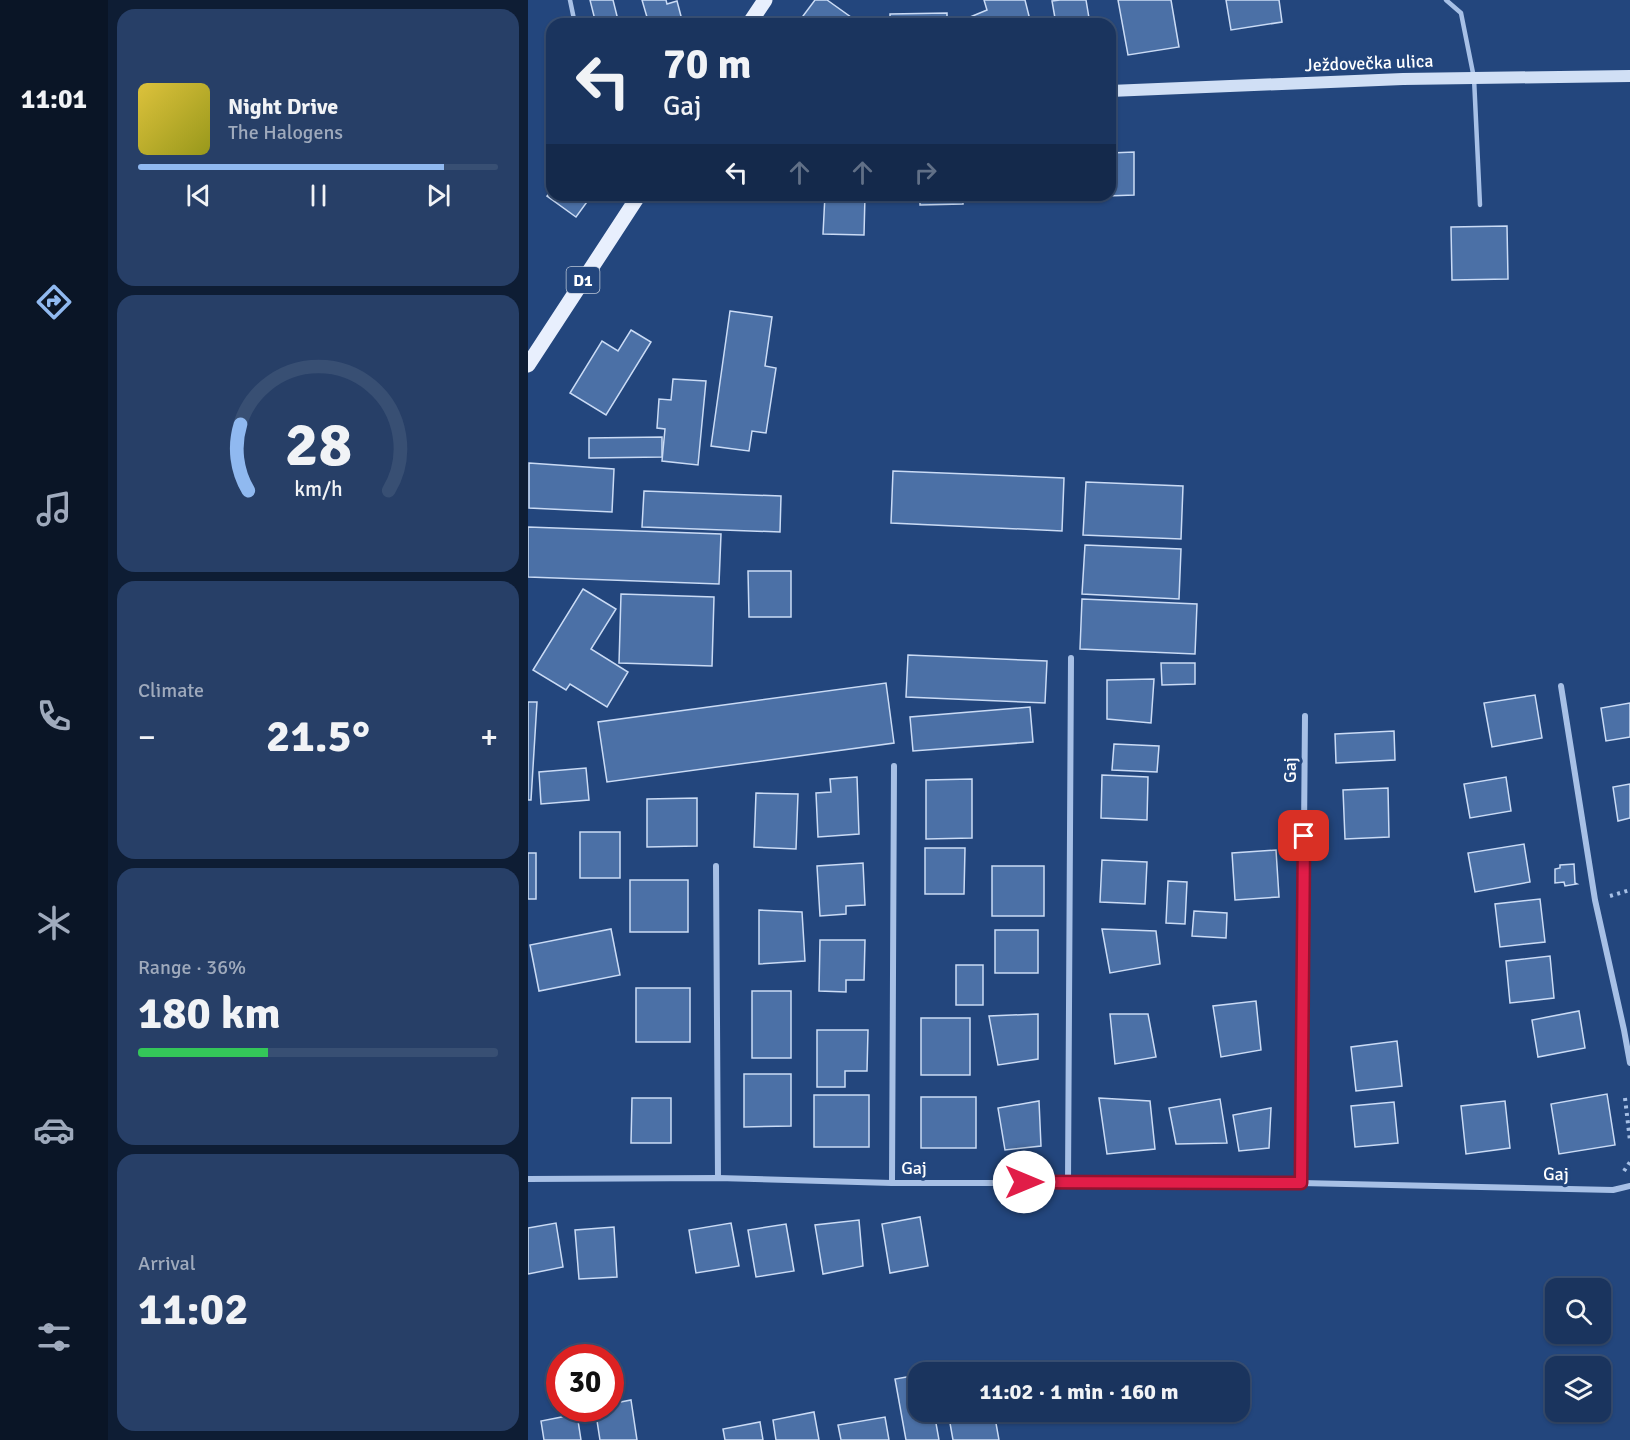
<!DOCTYPE html>
<html lang="en">
<head>
<meta charset="utf-8">
<style>
  body { margin:0; font-family:Signika,sans-serif; background:#273f67; color:#f1f3f6; height:100vh; display:flex; flex-direction:column; font-size:22px; white-space:nowrap }
  * { box-sizing:border-box; margin:0 }
  p { font-size:20px; color:#9faabc }
  .icon { flex:none; width:33px; height:33px; fill:none; stroke:currentColor; stroke-width:2; stroke-linecap:round; stroke-linejoin:round }
  .map { position:relative; flex:1; overflow:hidden }
  .sheet { display:flex; flex-direction:column; gap:9px; padding:9px; background:#0e1d34; width:420px }
  .sheet>* { flex:none }
  .top-card { position:absolute; left:18px; top:18px; width:570px; height:183px; border-radius:18px; box-shadow:0 2px 4px #0004,0 0 0 2px #384f73; background:#1a345e; color:#f1f3f6; overflow:hidden }
  .controls { position:absolute; left:1017px; top:1278px; display:grid; gap:12px }
  .controls a { display:grid; place-items:center; width:66px; height:66px; border-radius:12px; background:#1a345e; box-shadow:0 2px 4px #0004,0 0 0 2px #384f73; font-size:30px }
  .speed { position:absolute; left:18px; top:1344px; display:flex; gap:12px; font-size:30px; font-weight:700; text-align:center }
  .speed>* { display:grid; place-content:center; width:78px; height:78px; border-radius:50%; background:#1a345e; box-shadow:0 2px 4px #0004,0 0 0 2px #384f73; line-height:1 }
  .speed .limit { border:9px solid #d22; background:#fff; color:#111 }
  .pin { position:absolute; display:grid; place-items:center; width:51px; height:51px; color:#fff; margin:-26px; border-radius:12px; box-shadow:0 3px 9px #0006 }
  .me { position:absolute; width:66px; margin:-33px; rotate:90deg; stroke-linejoin:round; filter:drop-shadow(0 0 4px #0008) }
  .turn { display:flex; align-items:center; gap:21px; height:126px; padding:0 18px; font-size:27px }
  .turn .icon { width:78px; height:78px; stroke-width:2.5 }
  .turn b { display:block; font-size:42px; line-height:51px }
  .lanes { display:flex; align-items:center; height:57px; padding:0 18px; background:#0003; justify-content:center; gap:30px; direction:ltr }
  .lanes .off { opacity:.35 }
  .big { font-size:45px; font-weight:800; line-height:1.1 }
  .sheet .card { flex:1; display:flex; flex-direction:column; justify-content:center; gap:9px; min-width:0; padding:0 21px; border-radius:18px; background:#273f67 }
  .sheet .dial { align-items:center; gap:0 }
  .dial svg { height:156px; overflow:visible; fill:none; stroke:#384f73; stroke-width:7; stroke-linecap:round; text-anchor:middle }
  .dial text { fill:#f1f3f6; stroke:none }
  .song { display:flex; align-items:center; gap:18px }
  .cover { width:72px; height:72px; border-radius:9px; background:linear-gradient(135deg,hsl(50 70% 55%),hsl(60 70% 35%)) }
  .played { height:6px; border-radius:3px; background:linear-gradient(90deg,#90b9f0 85%,#384f73 85%) }
  .keys { display:flex; justify-content:space-around; direction:ltr }
  .heat { display:flex; justify-content:space-between; align-items:center; font-size:33px; direction:ltr }
  .charge { height:9px; border-radius:4px; background:linear-gradient(90deg,#34c759 36%,#384f73 0) }
  .trip { position:absolute; left:380px; top:1362px; width:342px; height:60px; border-radius:18px; background:#1a345e; box-shadow:0 2px 4px #0004,0 0 0 2px #384f73; font-weight:800; line-height:60px; text-align:center }
  main { display:flex; flex:1; min-height:0 }
  .tab-bar { display:flex; flex-direction:column; width:108px; justify-content:space-around; align-items:center; background:#0a1526; color:#9faabc }
  .tab-bar .icon { width:42px; height:42px }
  .tab-bar .active { color:#90b9f0 }
  .tab-bar b { font-size:27px; color:#f1f3f6 }
  .map>svg:first-child { display:block }
  .building { fill:#4b70a6; stroke:#cadbf5; stroke-width:1.5 }
  .lines { fill:none; stroke-linecap:round; stroke-linejoin:round }
  .path { stroke:#a7c0e6; stroke-width:4; stroke-dasharray:3 4.5; stroke-linecap:butt }
  .service { stroke:#a7c0e6; stroke-width:4.5 }
  .minor { stroke:#a7c0e6; stroke-width:6 }
  .secondary { stroke:#d0dff5; stroke-width:12 }
  .primary { stroke:#e8effd; stroke-width:15 }
  .route-casing { stroke:#92132f; stroke-width:15 }
  .route { stroke:#e11d48; stroke-width:10 }
  .labels { text-anchor:middle; stroke-width:6; stroke-linejoin:round; paint-order:stroke }
  .shield { fill:#23467d; stroke:#bdc8d8; stroke-width:1.5 }
  .shield-label { font-size:16px; font-weight:bold; fill:#fff }
  .street-label { font-size:18px; fill:#fff; stroke:#23467d }
</style>
</head>
<body>
<main>
<nav class="tab-bar">
<b>11:01</b>
<svg class="icon active" aria-label="directions" viewBox="0 0 24 24"><path d="M12 3l9 9-9 9-9-9zM9 14v-3h6M13 9l2 2-2 2"/></svg>
<svg class="icon" aria-label="music" viewBox="0 0 24 24"><path d="M9 18V5l10-2v13"/><circle cx="6" cy="18" r="3"/><circle cx="16" cy="16" r="3"/></svg>
<svg class="icon" aria-label="phone" viewBox="0 0 24 24"><path d="M5 4h4l2 5-3 2q2 4 5 5l2-3 5 2v4C11 20 4 13 5 4z"/></svg>
<svg class="icon" aria-label="climate" viewBox="0 0 24 24"><path d="M12 3v18M4 7l16 10M4 17L20 7"/></svg>
<svg class="icon" aria-label="car" viewBox="0 0 24 24"><path d="M5 17H2v-5l4-1 3-4h7l3 4 3 1v5h-3M9 17h6M6 11h13"/><circle cx="7" cy="17" r="2"/><circle cx="17" cy="17" r="2"/></svg>
<svg class="icon" aria-label="filters" viewBox="0 0 24 24"><path d="M4 7h16M4 17h16"/><circle cx="9" cy="7" r="2"/><circle cx="15" cy="17" r="2"/></svg>
</nav>
<section class="sheet">
<div class="card">
<div class="song"><i class="cover"></i><div><b>Night Drive</b><p>The Halogens</p></div></div>
<div class="played"></div>
<div class="keys"><svg class="icon" aria-label="previous" viewBox="0 0 24 24"><path d="M18 5L8 12l10 7zM5 5v14"/></svg><svg class="icon" aria-label="pause" viewBox="0 0 24 24"><path d="M8 5v14M16 5v14"/></svg><svg class="icon" aria-label="next" viewBox="0 0 24 24"><path d="M6 5l10 7-10 7zM19 5v14"/></svg></div>
</div>
<div class="card dial"><svg viewBox="0 0 100 80">
<path d="M14 69A42 42 0 1 1 86 69"/>
<path d="M14 69A42 42 0 0 1 10 35" stroke="#90b9f0"/>
<text x="50" y="56" font-size="32" font-weight="700">28</text>
<text x="50" y="72" font-size="11">km/h</text>
</svg></div>
<div class="card"><p>Climate</p>
<div class="heat"><a>−</a><b class="big">21.5°</b><a>+</a></div>
</div>
<div class="card"><p>Range · 36%</p><b class="big">180 km</b><div class="charge"></div></div>
<div class="card"><p>Arrival</p><b class="big">11:02</b></div>
</section>
<div class="map">
<svg width="1102" height="1440" viewBox="0 0 1102 1440">
  <rect width="100%" height="100%" fill="#23467d"/>
  <g class="building">
    <polygon points="62,0 85,0 91,24 68,24"/>
    <polygon points="114,0 138,0 139,4 149,1 154,20 143,22 144,24 121,24"/>
    <polygon points="287,0 299,0 327,20 325,24 269,24"/>
    <polygon points="456,0 497,0 503,24 430,24 430,22 459,10"/>
    <polygon points="532,0 558,0 562,24 528,24 524,1"/>
    <polygon points="590,0 643,0 651,47 600,55"/>
    <polygon points="698,0 751,0 754,22 703,30"/>
    <polygon points="419,13 419,24 362,24 362,14"/>
    <polygon points="606,152 606,195 551,197 551,195 582,195 582,153"/>
    <polygon points="24,190 24,195 64,195 48,217 19,196"/>
    <polygon points="297,195 337,195 336,235 295,234"/>
    <polygon points="392,195 435,195 435,204 392,205"/>
    <polygon points="979,226 980,279 924,280 923,227"/>
    <polygon points="202,311 244,317 237,366 248,368 238,433 224,431 221,451 183,446"/>
    <polygon points="103,330 123,342 78,415 42,393 74,341 90,351"/>
    <polygon points="145,379 178,381 170,465 134,461 137,429 129,428 131,399 143,400"/>
    <polygon points="134,437 134,457 61,458 61,438"/>
    <polygon points="1,463 86,469 84,512 1,508"/>
    <polygon points="365,471 536,478 534,531 363,523"/>
    <polygon points="558,482 655,486 653,539 555,535"/>
    <polygon points="116,491 253,496 252,532 114,527"/>
    <polygon points="0,527 193,534 191,584 0,577"/>
    <polygon points="557,545 653,549 651,599 554,594"/>
    <polygon points="220,571 263,571 263,617 221,617"/>
    <polygon points="55,589 88,609 63,649 100,672 79,707 42,684 38,690 5,670"/>
    <polygon points="93,594 186,597 184,666 91,663"/>
    <polygon points="554,599 669,604 667,654 552,649"/>
    <polygon points="380,655 519,661 517,703 378,697"/>
    <polygon points="633,663 667,663 667,684 634,685"/>
    <polygon points="626,679 623,723 579,719 579,680"/>
    <polygon points="358,683 366,743 79,782 70,722"/>
    <polygon points="1007,695 1014,738 964,747 956,703"/>
    <polygon points="0,702 9,702 3,800 0,800"/>
    <polygon points="1102,703 1102,737 1078,741 1073,708"/>
    <polygon points="502,707 505,742 385,751 382,717"/>
    <polygon points="866,731 867,760 808,763 807,734"/>
    <polygon points="586,744 631,746 629,772 584,770"/>
    <polygon points="58,768 61,800 13,804 11,772"/>
    <polygon points="574,775 620,777 619,820 573,818"/>
    <polygon points="329,777 331,834 290,837 288,793 303,792 302,779"/>
    <polygon points="978,777 983,811 942,818 936,784"/>
    <polygon points="444,779 444,838 398,839 398,780"/>
    <polygon points="1102,784 1102,818 1090,821 1085,787"/>
    <polygon points="860,788 861,837 817,839 815,790"/>
    <polygon points="228,793 270,794 268,849 226,847"/>
    <polygon points="169,798 169,846 119,847 119,799"/>
    <rect x="52" y="832" width="40" height="46"/>
    <polygon points="996,844 1002,882 947,892 940,853"/>
    <polygon points="397,848 437,848 436,894 397,894"/>
    <polygon points="748,850 751,897 707,900 704,853"/>
    <rect x="0" y="853" width="8" height="46"/>
    <polygon points="574,860 619,862 617,904 572,902"/>
    <polygon points="335,863 337,905 318,906 318,914 292,916 289,866"/>
    <polygon points="1046,864 1047,883 1049,884 1037,886 1036,882 1027,883 1027,869 1032,868 1032,865"/>
    <rect x="464" y="866" width="52" height="50"/>
    <rect x="102" y="880" width="58" height="52"/>
    <polygon points="640,881 659,882 657,924 638,923"/>
    <polygon points="1012,899 1017,942 972,947 967,904"/>
    <polygon points="231,910 274,912 277,961 231,964"/>
    <polygon points="666,911 699,913 698,938 664,936"/>
    <polygon points="83,929 92,975 11,991 2,945"/>
    <polygon points="574,929 628,931 632,964 582,973"/>
    <rect x="467" y="930" width="43" height="43"/>
    <polygon points="292,940 337,940 336,980 318,980 318,992 291,991"/>
    <polygon points="1022,956 1026,998 982,1003 978,961"/>
    <rect x="428" y="965" width="27" height="40"/>
    <rect x="108" y="988" width="54" height="54"/>
    <rect x="224" y="991" width="39" height="67"/>
    <polygon points="728,1001 733,1050 693,1057 685,1006"/>
    <polygon points="1051,1011 1057,1048 1010,1057 1004,1020"/>
    <polygon points="510,1014 510,1059 470,1065 461,1016"/>
    <polygon points="582,1014 620,1014 628,1057 587,1064"/>
    <rect x="393" y="1018" width="49" height="57"/>
    <polygon points="289,1030 340,1030 339,1071 317,1071 317,1087 289,1087"/>
    <polygon points="869,1041 874,1086 828,1091 823,1047"/>
    <polygon points="216,1074 263,1074 263,1126 216,1127"/>
    <polygon points="1079,1094 1087,1145 1031,1154 1023,1104"/>
    <rect x="286" y="1095" width="55" height="52"/>
    <rect x="393" y="1097" width="55" height="51"/>
    <polygon points="104,1098 143,1098 143,1143 103,1143"/>
    <polygon points="571,1098 622,1101 627,1149 579,1154"/>
    <polygon points="692,1099 699,1143 648,1144 641,1108"/>
    <polygon points="511,1101 513,1146 477,1150 470,1108"/>
    <polygon points="977,1101 982,1148 938,1154 933,1106"/>
    <polygon points="866,1102 870,1143 827,1147 823,1106"/>
    <polygon points="743,1108 741,1148 711,1151 705,1115"/>
    <polygon points="392,1217 400,1266 362,1273 354,1224"/>
    <polygon points="331,1220 335,1266 295,1274 287,1225"/>
    <polygon points="28,1223 35,1267 0,1274 0,1228"/>
    <polygon points="203,1223 211,1266 168,1273 161,1230"/>
    <polygon points="258,1224 266,1271 228,1277 220,1230"/>
    <polygon points="86,1227 89,1277 51,1279 47,1230"/>
    <polygon points="390,1375 390,1412 406,1412 411,1440 378,1440 367,1379"/>
    <polygon points="103,1400 109,1440 72,1440 67,1408 82,1408 82,1404"/>
    <polygon points="286,1412 291,1440 248,1440 245,1420"/>
    <polygon points="420,1412 466,1412 471,1440 425,1440"/>
    <polygon points="49,1414 53,1440 16,1440 13,1421"/>
    <polygon points="357,1417 361,1440 313,1440 310,1425"/>
    <polygon points="232,1422 235,1440 197,1440 195,1429"/>
  </g>
  <g class="lines">
    <g class="path">
      <polyline points="1082,896 1102,890"/>
      <polyline points="1097,1098 1102,1141"/>
      <polyline points="1096,1171 1102,1162"/>
    </g>
    <g class="service">
      <polyline points="42,0 47,24"/>
      <polyline points="918,0 933,13 946,78 952,205"/>
    </g>
    <g class="minor">
      <polyline points="1033,686 1067,900 1096,1030 1102,1063"/>
      <polyline points="188,866 190,1178"/>
      <polyline points="0,1179 190,1178 364,1183 773,1183 1085,1190 1102,1186"/>
      <polyline points="540,1182 543,658"/>
      <polyline points="364,1183 366,766"/>
      <polyline points="773,1183 777,716"/>
    </g>
    <polyline class="secondary" points="582,91 875,79 1102,76"/>
    <g class="primary">
      <polyline points="221,24 237,0"/>
      <polyline points="0,365 111,195"/>
    </g>
  </g>
  <g class="lines">
    <g class="route-casing">
      <polyline id="route" points="496,1182 773,1183 776,836"/>
    </g>
    <use href="#route" class="route"/>
  </g>
  <g class="labels">
    <rect class="shield" x="38.5" y="267" width="33" height="26" rx="4.5"/>
    <g class="shield-label">
      <text x="55" y="286">D1</text>
    </g>
    <g class="street-label">
      <text transform="translate(841 63) rotate(-2)" y="6">Ježdovečka ulica</text>
      <text transform="translate(762 770) rotate(-90)" y="6">Gaj</text>
      <text x="386" y="1174">Gaj</text>
      <text transform="translate(1028 1174) rotate(1)" y="6">Gaj</text>
    </g>
  </g>
</svg>
<div class="controls">
<a><svg class="icon" aria-label="search" viewBox="0 0 24 24"><circle cx="10" cy="10" r="6"/><path d="M15 15l6 6"/></svg></a>
<a><svg class="icon" aria-label="layers" viewBox="0 0 24 24"><path d="M12 4l9 5-9 5-9-5zM3 14l9 5 9-5"/></svg></a>
</div>
<div class="speed"><div class="limit">30</div></div>
<div class="pin" style="left:776px;top:836px;background:#d93025"><svg class="icon" aria-label="arrive" viewBox="0 0 24 24"><path d="M6 21V4h12l-3 4 3 4H6"/></svg></div>
<svg class="me" style="left:496px;top:1182px" viewBox="-20 -20 40 40"><circle r="19" fill="#fff"/><path d="M0-13L10 11 0 6-10 11z" fill="#e11d48"/></svg>
<div class="trip">11:02 · 1 min · 160 m</div>
<div class="top-card">
<div class="turn"><svg class="icon" aria-label="left" viewBox="0 0 24 24"><path d="M17 20v-9H6M10 6l-5 5 5 5"/></svg><div><b>70 m</b>Gaj</div></div>
<div class="lanes"><svg class="icon" aria-label="left" viewBox="0 0 24 24"><path d="M17 20v-9H6M10 6l-5 5 5 5"/></svg><svg class="icon off" aria-label="ahead" viewBox="0 0 24 24"><path d="M12 20V5M6 11l6-6 6 6"/></svg><svg class="icon off" aria-label="ahead" viewBox="0 0 24 24"><path d="M12 20V5M6 11l6-6 6 6"/></svg><svg class="icon off" aria-label="right" viewBox="0 0 24 24"><path d="M7 20v-9h11M14 6l5 5-5 5"/></svg></div>
</div>
</div>
</main>
</body>
</html>
